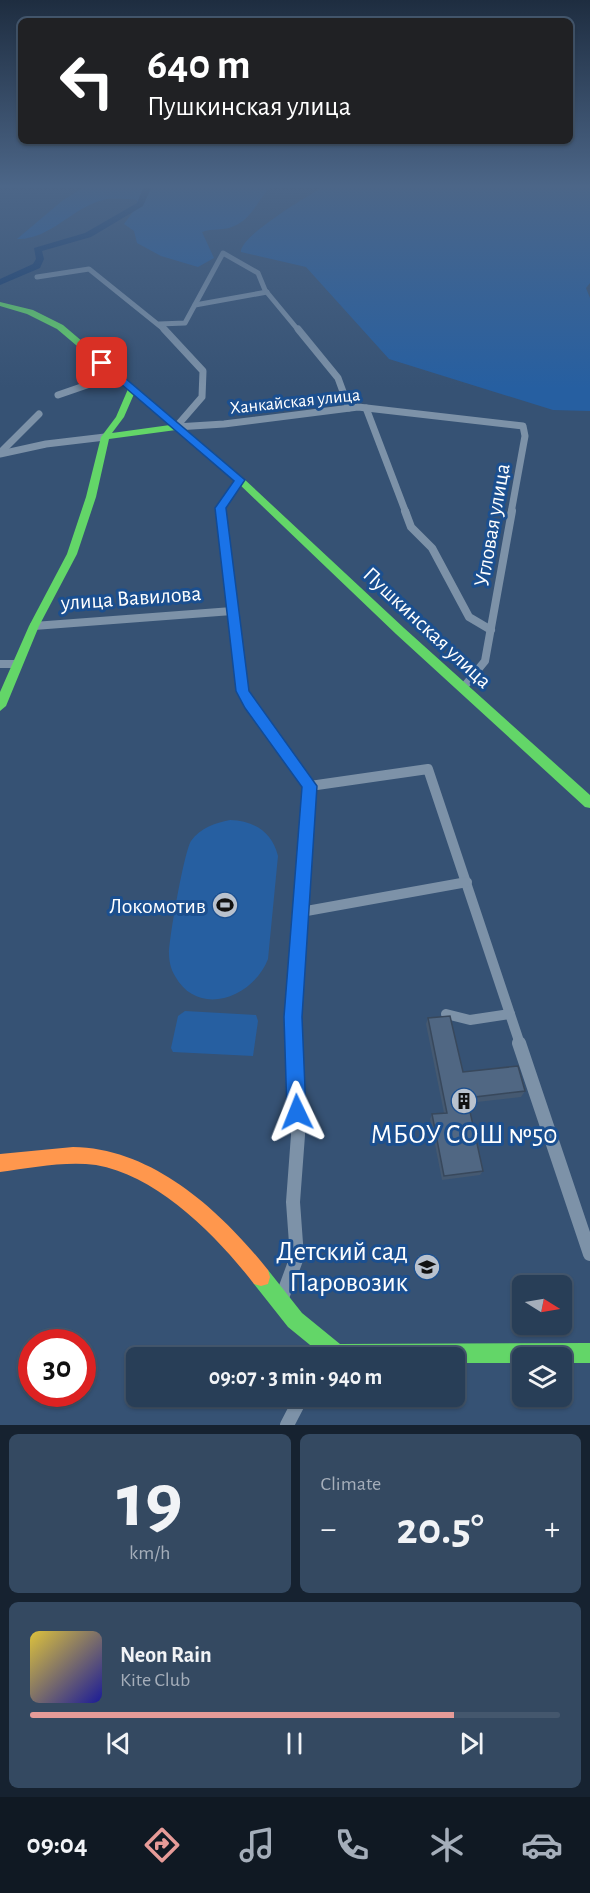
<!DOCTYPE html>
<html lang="en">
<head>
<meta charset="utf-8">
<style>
  body { margin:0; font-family:"Alegreya Sans",sans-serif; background:#344961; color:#f1f3f6; height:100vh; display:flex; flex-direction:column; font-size:22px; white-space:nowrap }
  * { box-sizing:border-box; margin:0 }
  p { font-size:20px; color:#a5aeba }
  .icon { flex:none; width:33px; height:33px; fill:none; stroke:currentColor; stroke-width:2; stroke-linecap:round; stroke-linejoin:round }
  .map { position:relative; height:1425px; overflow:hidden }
  .details { display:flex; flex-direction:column; gap:9px; padding:9px; background:#162230; flex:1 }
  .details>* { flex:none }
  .banner { position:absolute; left:18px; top:18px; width:555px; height:126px; border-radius:9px; box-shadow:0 2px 4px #0004,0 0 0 2px #44576d; background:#202124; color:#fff; overflow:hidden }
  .needle { width:39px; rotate:101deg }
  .tools { position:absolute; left:512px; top:1275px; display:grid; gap:12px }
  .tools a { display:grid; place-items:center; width:60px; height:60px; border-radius:9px; background:#283e57; box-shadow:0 2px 4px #0004,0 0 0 2px #44576d; font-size:30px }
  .speed { position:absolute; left:18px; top:1329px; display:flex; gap:12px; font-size:30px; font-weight:700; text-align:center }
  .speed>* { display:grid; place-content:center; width:78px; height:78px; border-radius:50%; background:#283e57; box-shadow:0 2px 4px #0004,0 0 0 2px #44576d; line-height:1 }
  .speed .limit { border:9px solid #d22; background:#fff; color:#111 }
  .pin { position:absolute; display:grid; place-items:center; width:51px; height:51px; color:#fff; margin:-26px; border-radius:12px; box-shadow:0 3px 9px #0006 }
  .me { position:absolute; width:66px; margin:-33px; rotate:358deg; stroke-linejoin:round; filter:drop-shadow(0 0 4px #0008) }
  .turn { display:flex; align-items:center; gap:21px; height:126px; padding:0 30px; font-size:27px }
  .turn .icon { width:78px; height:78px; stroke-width:2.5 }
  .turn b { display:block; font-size:42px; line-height:51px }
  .big { font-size:45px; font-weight:700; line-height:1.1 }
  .details .widget { flex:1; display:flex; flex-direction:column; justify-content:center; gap:9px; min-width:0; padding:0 21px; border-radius:9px; background:#344961 }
  .details .dial { align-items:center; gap:0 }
  .dial b { font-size:78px; line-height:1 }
  .song { display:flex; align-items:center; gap:18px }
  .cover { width:72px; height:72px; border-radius:9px; background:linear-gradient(135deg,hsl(50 70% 55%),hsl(240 70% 35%)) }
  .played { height:6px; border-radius:3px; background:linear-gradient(90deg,#e69b98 80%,#44576d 80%) }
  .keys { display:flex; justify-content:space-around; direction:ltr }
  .heat { display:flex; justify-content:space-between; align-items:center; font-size:33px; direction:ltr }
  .details .tiles { flex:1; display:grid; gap:9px; grid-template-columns:1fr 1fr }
  .widget:last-child { grid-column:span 2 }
  .trip { position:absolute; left:126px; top:1347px; width:339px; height:60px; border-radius:9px; background:#283e57; box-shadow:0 2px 4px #0004,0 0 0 2px #44576d; font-weight:700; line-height:60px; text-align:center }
  .tabs { display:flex; height:96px; justify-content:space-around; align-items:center; background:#101923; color:#a5aeba }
  .tabs .icon { width:42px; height:42px }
  .tabs .on { color:#e69b98 }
  .tabs b { font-size:27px; color:#f1f3f6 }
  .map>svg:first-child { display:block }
  .green { fill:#265fa1 }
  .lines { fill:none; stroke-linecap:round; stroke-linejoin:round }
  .river { fill:#153c6e; fill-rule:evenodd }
  .street-far4 { stroke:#7d92a8; stroke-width:5 }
  .street-far3 { stroke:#7d92a8; stroke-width:7 }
  .street-far2 { stroke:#7d92a8; stroke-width:8 }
  .street-far1 { stroke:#7d92a8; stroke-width:10 }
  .street { stroke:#7d92a8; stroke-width:14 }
  .fast { fill:#63d668; fill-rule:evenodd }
  .slow { fill:#ff974d; fill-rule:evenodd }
  .wall { fill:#455971 }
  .building { fill:#506783; stroke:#38485c; stroke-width:1.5 }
  .route { fill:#1a73e8; stroke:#114b97; stroke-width:1.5 }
  .labels { text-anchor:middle; stroke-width:6; stroke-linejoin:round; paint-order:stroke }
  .far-street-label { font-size:18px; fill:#fff; stroke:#1b4f8f }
  .street-label { font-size:22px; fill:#fff; stroke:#1b4f8f }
  .poi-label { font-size:22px; fill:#fff; stroke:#1b4f8f; text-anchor:end }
  .near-poi-label { font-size:27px; fill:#fff; stroke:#1b4f8f }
</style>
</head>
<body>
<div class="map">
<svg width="590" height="1425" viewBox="0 0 590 1425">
  <rect width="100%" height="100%" fill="#365274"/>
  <g class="green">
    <path d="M 82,188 L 269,188 C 258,201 250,220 234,226 C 225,231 212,228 202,232 L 214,258 L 198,267 L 161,256 L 137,243 L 134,231 L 124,224 L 138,205 L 137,200 C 126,199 114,197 103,200 C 73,207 50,240 17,239 L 62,201 Z"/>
    <path d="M 322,188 L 590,188 L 590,283 L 586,288 L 590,298 L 590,411 L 553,410 L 389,359 L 306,267 L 241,252 C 239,237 307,196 322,188 Z"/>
    <path d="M 230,820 C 255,821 272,832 278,856 L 268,959 C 253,998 198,1018 175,976 C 171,970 169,961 169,954 C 169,939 184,852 191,841 C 200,828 215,823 230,820 Z"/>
    <polygon points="185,1011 256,1015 258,1021 253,1056 173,1052 171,1048 178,1016"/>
  </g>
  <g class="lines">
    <polygon class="river" points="143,188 151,188 143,206 91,237 42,251 44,259 40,268 0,285 0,279 33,264 36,259 34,248 85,233 137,203"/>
    <g class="street-far4">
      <polyline points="37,277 89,269 166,331"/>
      <polyline points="195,305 267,292"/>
      <polyline points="159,324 185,323 223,253 258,273 265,290 299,331"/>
    </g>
    <g class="street-far3">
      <polyline points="164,329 203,371 202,397 176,427"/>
      <polyline points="298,329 338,378 349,408"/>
      <polyline points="58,395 116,375"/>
      <polyline points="366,408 406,513"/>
      <polyline points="176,427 224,424 358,407 523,426 525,436 511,513"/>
      <polyline points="0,453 39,414"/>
      <polyline points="0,454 46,444 105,437"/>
      <polyline points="222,513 221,508 240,480"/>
    </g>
    <g class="street-far2">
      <polyline points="221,511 243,691 249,704 280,746"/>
      <polyline points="405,511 411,527 432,548 469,617 491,630"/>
      <polyline points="34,626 232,611"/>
      <polyline points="0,664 17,664"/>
      <polyline points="463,688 485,661 512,511"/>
    </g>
    <g class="street-far1">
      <polyline points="279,744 310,786 293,1017 294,1044"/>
      <polyline points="310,786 428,769 520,1044"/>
      <polyline points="301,912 467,882"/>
      <polyline points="446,1014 470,1020 510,1014"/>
    </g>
    <g class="street">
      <polyline points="519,1043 590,1254"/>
      <polyline points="280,1303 297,1257 293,1202 298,1135 294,1043"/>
      <polyline points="287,1425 302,1396"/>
    </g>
    <g class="fast">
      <path d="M 0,302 L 33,310 L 63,325 L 243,478 L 404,628 L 590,795 L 590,808 L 585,807 L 396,634 L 237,482 L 176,430 L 109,439 L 96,497 L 77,554 L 39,626 L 6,706 L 0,711 L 0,692 L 29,626 L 67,554 L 86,497 L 101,437 L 116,417 L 128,389 L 57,329 L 27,314 L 0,306 ZM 134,394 L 170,425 L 112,433 L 124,417 Z"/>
      <polygon points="261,1268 268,1270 302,1313 340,1344 590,1343 590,1363 561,1363 561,1358 522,1358 522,1363 454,1363 454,1358 326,1358 288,1327 254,1284 252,1277 254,1270"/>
    </g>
    <path class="slow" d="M 73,1147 C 153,1148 221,1211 268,1270 L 270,1277 L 268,1284 L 261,1286 L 254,1284 C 218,1237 157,1175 96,1165 C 64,1161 31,1168 0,1172 L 0,1154 Z"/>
  </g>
  <polygon class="wall" points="428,1018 463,1072 525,1091 521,1097 468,1103 483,1171 480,1175 442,1180 430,1119 432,1114 444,1113 426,1024"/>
  <polygon class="building" points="450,1016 463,1072 518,1066 525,1091 467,1098 483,1171 444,1176 432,1114 447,1113 428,1018"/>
  <linearGradient id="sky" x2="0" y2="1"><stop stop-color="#1e2d40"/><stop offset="0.48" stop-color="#4c6688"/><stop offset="1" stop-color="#4c6688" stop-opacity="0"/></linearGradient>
  <rect width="590" height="388" fill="url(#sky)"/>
  <polygon class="route" points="99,361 105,361 245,480 226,508 249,691 317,786 302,1017 306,1112 303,1118 297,1121 290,1118 287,1112 284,1017 302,787 245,708 236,691 215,508 234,481 99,365"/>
  <defs>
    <g id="stadium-disc" transform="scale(1.35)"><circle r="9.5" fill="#b9c2ce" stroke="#1b4f8f"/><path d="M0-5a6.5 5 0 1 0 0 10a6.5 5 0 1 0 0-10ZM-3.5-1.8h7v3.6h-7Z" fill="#111"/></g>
    <g id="building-disc" transform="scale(1.35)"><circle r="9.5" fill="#b9c2ce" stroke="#1b4f8f"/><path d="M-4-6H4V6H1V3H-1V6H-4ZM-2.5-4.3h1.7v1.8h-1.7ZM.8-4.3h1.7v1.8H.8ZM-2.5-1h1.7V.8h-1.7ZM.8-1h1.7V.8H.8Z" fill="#111"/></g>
    <g id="school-disc" transform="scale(1.35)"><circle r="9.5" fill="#b9c2ce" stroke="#1b4f8f"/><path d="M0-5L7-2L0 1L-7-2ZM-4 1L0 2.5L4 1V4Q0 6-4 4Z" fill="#111"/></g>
  </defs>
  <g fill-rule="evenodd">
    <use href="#stadium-disc" x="225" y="905"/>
    <use href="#building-disc" x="464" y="1101"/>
    <use href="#school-disc" x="427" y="1267"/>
  </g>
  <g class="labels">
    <g class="far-street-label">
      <text transform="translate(295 401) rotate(-6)" y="6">Ханкайская улица</text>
    </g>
    <g class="street-label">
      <text transform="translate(491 525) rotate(-80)" y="8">Угловая улица</text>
      <text transform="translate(131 597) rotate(-4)" y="8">улица Вавилова</text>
      <text transform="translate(428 627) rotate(43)" y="8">Пушкинская улица</text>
    </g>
    <g class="poi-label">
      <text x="206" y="913">Локомотив</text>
    </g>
    <g class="near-poi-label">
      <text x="464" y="1143">МБОУ СОШ №50</text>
      <text x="408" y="1260" text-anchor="end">Детский сад<tspan x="408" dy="31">Паровозик</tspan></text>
    </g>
  </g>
</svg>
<div class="tools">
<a><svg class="needle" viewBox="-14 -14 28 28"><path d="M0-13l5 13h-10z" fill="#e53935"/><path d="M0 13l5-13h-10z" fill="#a5aeba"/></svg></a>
<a><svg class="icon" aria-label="layers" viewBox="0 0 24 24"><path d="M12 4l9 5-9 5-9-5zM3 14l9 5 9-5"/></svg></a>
</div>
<div class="speed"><div class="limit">30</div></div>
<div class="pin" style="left:102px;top:363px;background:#d93025"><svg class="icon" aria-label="arrive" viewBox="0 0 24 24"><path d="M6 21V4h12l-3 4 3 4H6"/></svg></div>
<svg class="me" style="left:297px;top:1112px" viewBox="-20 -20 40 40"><path d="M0-17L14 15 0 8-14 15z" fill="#1a73e8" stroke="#fff" stroke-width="4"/></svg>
<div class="trip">09:07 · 3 min · 940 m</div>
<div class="banner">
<div class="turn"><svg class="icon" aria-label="left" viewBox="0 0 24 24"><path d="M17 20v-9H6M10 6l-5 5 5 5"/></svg><div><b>640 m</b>Пушкинская улица</div></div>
</div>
</div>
<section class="details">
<div class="tiles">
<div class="widget dial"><b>19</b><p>km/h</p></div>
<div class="widget"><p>Climate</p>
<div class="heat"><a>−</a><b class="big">20.5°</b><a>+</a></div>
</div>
<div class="widget">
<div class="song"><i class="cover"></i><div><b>Neon Rain</b><p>Kite Club</p></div></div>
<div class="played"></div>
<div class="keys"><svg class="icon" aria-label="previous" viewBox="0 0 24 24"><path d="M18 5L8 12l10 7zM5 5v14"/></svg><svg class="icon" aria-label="pause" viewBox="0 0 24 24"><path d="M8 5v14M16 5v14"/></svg><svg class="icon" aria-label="next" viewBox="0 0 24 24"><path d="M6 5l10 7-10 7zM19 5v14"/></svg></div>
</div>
</div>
</section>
<nav class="tabs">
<b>09:04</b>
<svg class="icon on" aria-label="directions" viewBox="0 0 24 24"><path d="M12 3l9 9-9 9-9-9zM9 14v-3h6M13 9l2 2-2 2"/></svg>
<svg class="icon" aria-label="music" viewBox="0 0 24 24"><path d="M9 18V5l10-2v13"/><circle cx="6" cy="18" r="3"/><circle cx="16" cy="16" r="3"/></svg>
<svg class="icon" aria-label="phone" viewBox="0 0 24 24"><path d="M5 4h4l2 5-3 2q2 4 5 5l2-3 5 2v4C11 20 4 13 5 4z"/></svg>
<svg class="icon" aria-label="climate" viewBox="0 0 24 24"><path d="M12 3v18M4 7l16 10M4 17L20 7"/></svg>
<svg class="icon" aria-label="car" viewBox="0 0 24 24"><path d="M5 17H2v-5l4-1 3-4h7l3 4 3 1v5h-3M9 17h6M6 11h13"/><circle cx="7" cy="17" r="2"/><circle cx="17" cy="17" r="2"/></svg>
</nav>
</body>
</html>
